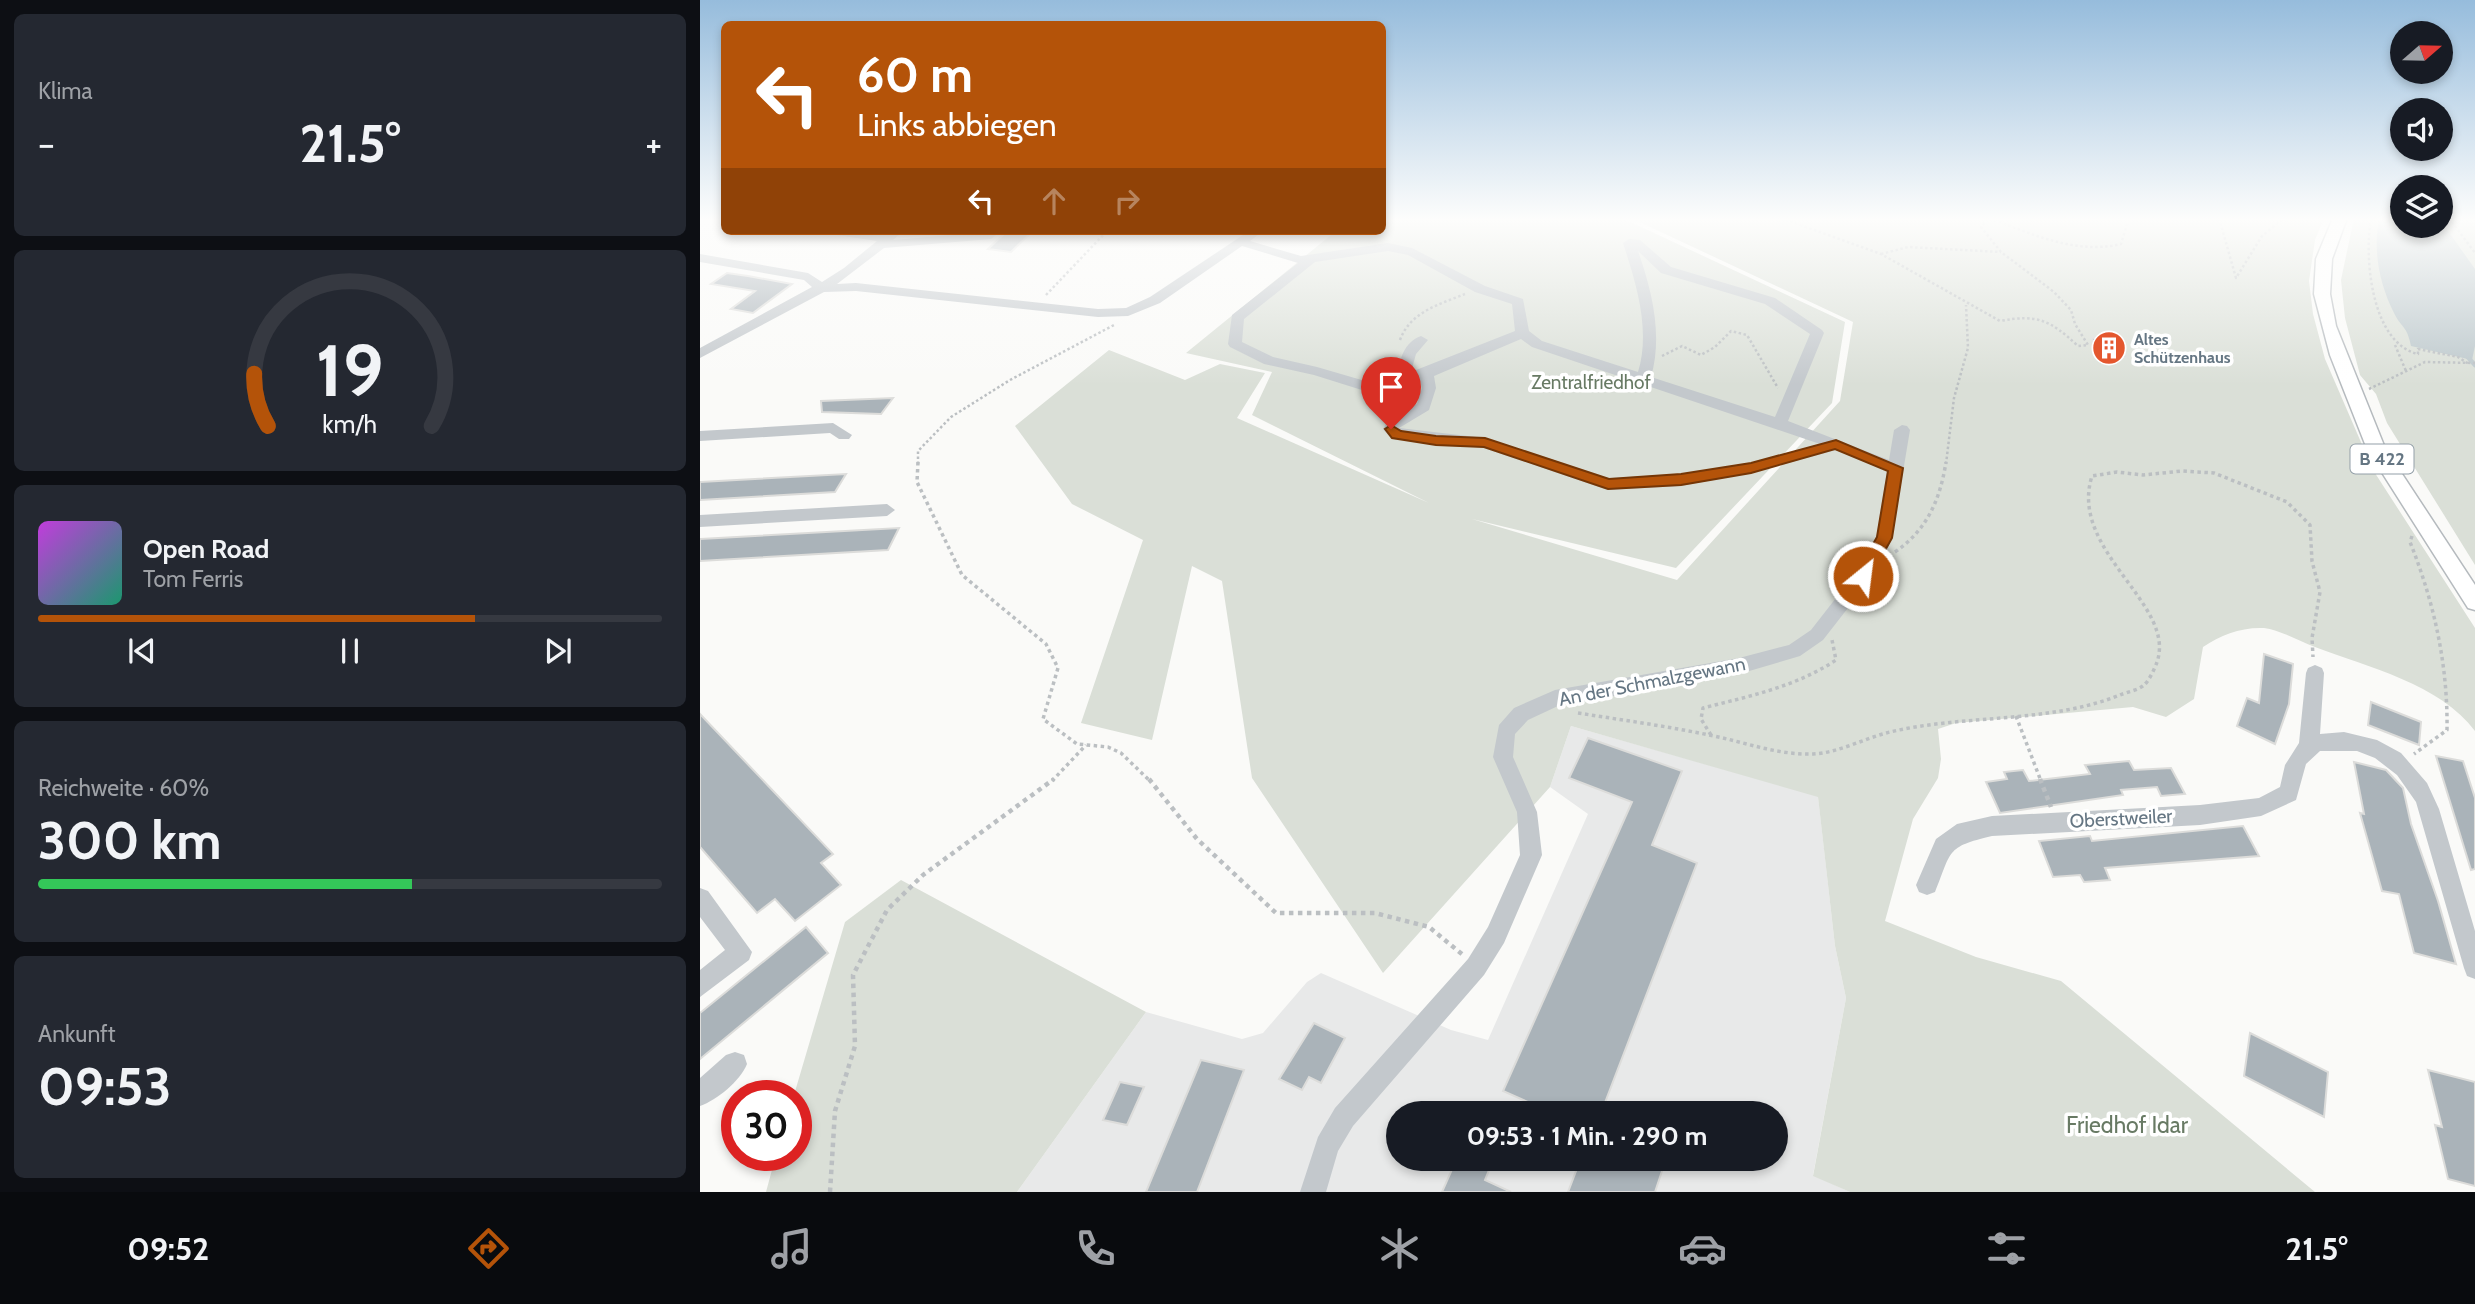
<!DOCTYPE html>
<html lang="de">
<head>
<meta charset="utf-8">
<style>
  body { margin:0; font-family:Cabin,sans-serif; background:#242831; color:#f1f3f6; height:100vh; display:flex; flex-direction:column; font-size:26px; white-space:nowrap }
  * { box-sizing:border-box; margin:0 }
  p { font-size:23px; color:#9ea1a6 }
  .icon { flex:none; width:38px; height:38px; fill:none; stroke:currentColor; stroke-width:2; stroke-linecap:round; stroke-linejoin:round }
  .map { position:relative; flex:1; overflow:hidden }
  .details { display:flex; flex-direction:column; gap:14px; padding:14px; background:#0d0f14; width:700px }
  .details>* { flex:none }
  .top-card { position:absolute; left:21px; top:21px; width:665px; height:214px; border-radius:10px; box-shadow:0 4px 10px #0003; background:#b45309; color:#fff; overflow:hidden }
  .needle { width:46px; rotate:70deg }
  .tools { position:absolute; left:1690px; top:21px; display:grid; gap:14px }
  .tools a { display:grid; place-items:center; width:63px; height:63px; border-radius:50%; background:#171b24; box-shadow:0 4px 10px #0003; font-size:35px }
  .speed { position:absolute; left:21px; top:1080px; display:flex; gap:14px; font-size:35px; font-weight:700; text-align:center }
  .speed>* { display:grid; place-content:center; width:91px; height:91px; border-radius:50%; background:#171b24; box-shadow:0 4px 10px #0003; line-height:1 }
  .speed .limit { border:10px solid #d22; background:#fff; color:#111 }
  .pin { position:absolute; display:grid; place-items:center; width:60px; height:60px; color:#fff; margin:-72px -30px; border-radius:50% 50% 50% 0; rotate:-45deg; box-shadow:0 0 7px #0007 }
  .pin .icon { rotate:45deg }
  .me { position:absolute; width:77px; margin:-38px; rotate:29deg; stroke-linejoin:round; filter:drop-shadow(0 0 5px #0008) }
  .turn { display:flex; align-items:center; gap:24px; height:147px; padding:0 21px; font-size:32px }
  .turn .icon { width:91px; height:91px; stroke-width:2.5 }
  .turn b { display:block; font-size:49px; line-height:60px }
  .lanes { display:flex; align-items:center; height:66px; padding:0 21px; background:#0003; justify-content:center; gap:35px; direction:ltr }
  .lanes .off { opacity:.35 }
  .big { font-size:52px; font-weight:700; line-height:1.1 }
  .details .tile { flex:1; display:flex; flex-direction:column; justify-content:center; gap:10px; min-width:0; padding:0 24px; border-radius:10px; background:#242831 }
  .details .dial { align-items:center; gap:0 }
  .dial svg { height:182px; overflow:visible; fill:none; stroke:#363941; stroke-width:7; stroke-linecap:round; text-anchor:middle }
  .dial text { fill:#f1f3f6; stroke:none }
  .song { display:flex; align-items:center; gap:21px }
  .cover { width:84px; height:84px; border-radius:10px; background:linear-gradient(135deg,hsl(290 70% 55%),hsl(160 70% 35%)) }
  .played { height:7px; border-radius:4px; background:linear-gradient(90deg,#b45309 70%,#363941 70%) }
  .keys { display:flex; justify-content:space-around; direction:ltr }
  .heat { display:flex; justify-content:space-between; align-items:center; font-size:38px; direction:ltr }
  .charge { height:10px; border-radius:5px; background:linear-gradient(90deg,#34c759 60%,#363941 0) }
  .trip { position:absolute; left:686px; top:1101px; width:402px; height:70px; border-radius:35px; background:#171b24; box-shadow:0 4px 10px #0003; font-weight:700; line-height:70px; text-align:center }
  .tab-bar { display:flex; height:112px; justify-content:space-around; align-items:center; background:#090b0e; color:#9ea1a6 }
  .tab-bar .icon { width:49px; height:49px }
  .tab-bar .current { color:#b45309 }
  .tab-bar b { font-size:32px; color:#f1f3f6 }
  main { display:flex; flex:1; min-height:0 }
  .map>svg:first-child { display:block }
  .built { fill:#e8e9e9; fill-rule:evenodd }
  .green { fill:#dadfd7 }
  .water { fill:#bbc7cb }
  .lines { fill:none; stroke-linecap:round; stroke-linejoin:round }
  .stream { stroke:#bbc7cb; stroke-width:4.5 }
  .building { fill:#aab3b9; stroke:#dcdcda; stroke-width:2 }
  .major-casing { stroke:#b5babe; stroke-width:3 }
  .path-far2 { stroke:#bbbfc2; stroke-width:2.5; stroke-dasharray:2.5 2.5; stroke-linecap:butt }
  .path-far1 { stroke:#bbbfc2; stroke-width:3.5; stroke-dasharray:3.5 3.5; stroke-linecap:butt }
  .path { stroke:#bbbfc2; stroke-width:4.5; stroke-dasharray:4.5 4.5; stroke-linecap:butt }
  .minor { fill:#c3c8cc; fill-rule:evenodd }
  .major { fill:#fff; fill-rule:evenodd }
  .route { fill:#b45309; stroke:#753606; stroke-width:2 }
  .labels { text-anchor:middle; stroke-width:7; stroke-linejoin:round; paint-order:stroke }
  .far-poi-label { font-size:16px; font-weight:bold; fill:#657683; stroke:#fff; text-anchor:start }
  .shield { fill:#fff; stroke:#939fa8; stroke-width:2 }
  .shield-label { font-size:18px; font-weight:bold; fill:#657683 }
  .park-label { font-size:19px; fill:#687a64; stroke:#fff }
  .street-label { font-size:19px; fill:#657683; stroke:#fff }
  .near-park-label { font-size:23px; fill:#687a64; stroke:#fff }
</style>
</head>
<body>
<main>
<section class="details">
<div class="tile"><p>Klima</p>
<div class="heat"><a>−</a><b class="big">21.5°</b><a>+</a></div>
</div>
<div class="tile dial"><svg viewBox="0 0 100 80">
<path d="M14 69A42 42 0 1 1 86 69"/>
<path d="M14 69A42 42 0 0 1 8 46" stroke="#b45309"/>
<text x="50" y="56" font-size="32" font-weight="700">19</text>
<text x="50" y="72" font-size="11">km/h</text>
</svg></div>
<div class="tile">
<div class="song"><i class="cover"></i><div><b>Open Road</b><p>Tom Ferris</p></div></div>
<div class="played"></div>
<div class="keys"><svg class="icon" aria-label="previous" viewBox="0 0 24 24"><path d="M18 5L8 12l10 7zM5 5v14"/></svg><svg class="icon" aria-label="pause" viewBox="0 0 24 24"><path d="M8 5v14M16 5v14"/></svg><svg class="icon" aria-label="next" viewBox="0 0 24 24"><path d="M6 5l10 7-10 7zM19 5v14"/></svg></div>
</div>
<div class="tile"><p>Reichweite · 60%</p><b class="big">300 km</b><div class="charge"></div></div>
<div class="tile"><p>Ankunft</p><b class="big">09:53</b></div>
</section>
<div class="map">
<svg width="1775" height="1192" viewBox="0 0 1775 1192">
  <rect width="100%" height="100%" fill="#fafaf8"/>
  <path class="built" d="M 871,726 L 1118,796 L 1135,946 L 1146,998 L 1113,1175 L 1150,1192 L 317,1192 L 446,1012 L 542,1039 L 563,1033 L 607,982 L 621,973 L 751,1030 L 788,1040 L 888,814 L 850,787 ZM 698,1113 L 1076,1113 L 1076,1158 L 698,1158 Z"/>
  <g class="green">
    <path d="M 683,218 L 922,218 L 1145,322 L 1132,403 L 976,568 L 772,519 L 977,580 L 1140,401 L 1153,322 L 931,218 L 1624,218 L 1615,240 L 1609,281 L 1613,314 L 1625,359 L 1673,470 L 1775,628 L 1775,731 C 1740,684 1668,667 1615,647 C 1599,641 1580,630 1564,628 C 1541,627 1521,635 1503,647 L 1494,699 L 1466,717 L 1433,707 L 1256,723 L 1238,729 L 1241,759 L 1238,778 L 1213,819 L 1185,921 L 1276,957 L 1361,981 L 1615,1192 L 1150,1192 L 1113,1176 L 1146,998 L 1135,946 L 1118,797 L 871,726 L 850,787 L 683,973 L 552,778 L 522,581 L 492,566 L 452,740 L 381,723 L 443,540 L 372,504 L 315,426 L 409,350 L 485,380 L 520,364 L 565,373 L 537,418 L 729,503 L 552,415 L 572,372 L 486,353 L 636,231 L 682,231 Z"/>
    <polygon points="1654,218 1703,218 1703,226 1741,226 1741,218 1775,218 1775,565 1687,423 1676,394 1660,375 1645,318 1641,280"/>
    <polygon points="201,880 446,1012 317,1192 66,1192 76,1155 96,1155 94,1095 145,922"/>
  </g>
  <path class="water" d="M 1679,218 L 1703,218 L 1703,226 L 1741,226 L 1741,221 L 1775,269 L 1775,346 L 1772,360 L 1711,346 C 1707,325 1701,328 1694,313 C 1679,283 1673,251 1679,218 Z"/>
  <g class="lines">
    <polyline class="stream" points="1765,354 1775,365"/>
  </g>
  <g class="building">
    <polygon points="307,231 333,231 311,252 288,249"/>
    <polygon points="27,273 48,276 92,284 53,313 31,309 55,291 11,284"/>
    <polygon points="1414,337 1427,357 1404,358 1391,338"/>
    <polygon points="193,398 181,414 122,412 121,401"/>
    <polygon points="146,474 135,492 0,500 0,482"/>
    <polygon points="199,528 188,550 0,561 0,539"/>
    <polygon points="1564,654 1593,664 1589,704 1575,744 1537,726 1547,698 1559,703"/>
    <polygon points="1671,702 1721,722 1719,745 1668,725"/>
    <polygon points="0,714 133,854 121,863 141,885 95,921 75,899 57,913 0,847"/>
    <polygon points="888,738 982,771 952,845 997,863 901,1113 853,1113 803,1091 932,802 869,778"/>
    <polygon points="1736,756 1763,761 1775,798 1775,869 1771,870"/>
    <polygon points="1429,761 1434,770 1471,768 1485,794 1461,796 1457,787 1421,790 1423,795 1300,813 1286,782 1307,779 1304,772 1323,770 1329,781 1390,774 1385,765"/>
    <polygon points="1654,762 1686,770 1703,788 1711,824 1738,901 1756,964 1714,953 1699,894 1682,891 1660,813 1664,814"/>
    <polygon points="1543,826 1559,856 1405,868 1410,880 1384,882 1380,875 1353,877 1339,841 1390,836 1392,841"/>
    <polygon points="106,927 128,953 0,1059 0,1013"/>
    <polygon points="614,1023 645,1038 621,1083 609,1077 602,1090 579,1079"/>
    <polygon points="1550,1033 1628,1072 1624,1117 1544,1076"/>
    <polygon points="501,1060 544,1070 497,1192 446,1192"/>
    <polygon points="1728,1070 1775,1082 1775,1186 1748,1179 1735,1125 1742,1127"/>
    <polygon points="420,1082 444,1087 427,1125 403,1120"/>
    <polygon points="757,1158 794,1158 785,1180 811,1192 742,1192"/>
    <polygon points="881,1158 950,1158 964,1165 955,1192 868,1192"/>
  </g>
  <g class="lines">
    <g class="major-casing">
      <polygon id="major" points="1633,218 1647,218 1632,259 1630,294 1636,326 1685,448 1775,585 1775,610 1768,608 1667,449 1630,355 1614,294 1616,259"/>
    </g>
    <g class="path-far2">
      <path d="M 1081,218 L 1181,254 L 1300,321 C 1338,314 1350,320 1378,346 L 1388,345 L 1375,324 L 1371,310 L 1354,292 L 1301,252 L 1281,227 L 1288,218 C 1331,233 1374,255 1421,244 L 1429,218"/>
      <polyline points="1519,218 1536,278 1562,236 1584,218"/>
      <path d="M 1671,218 C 1664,257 1671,343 1718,354 L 1718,349 L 1758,357 L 1769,364"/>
      <polyline points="1749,218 1775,253"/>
      <polyline points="1181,254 1208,247 1301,252"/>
      <polyline points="346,295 407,231"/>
      <path d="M 700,340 C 710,312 740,304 765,294"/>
      <polyline points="1695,345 1706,371"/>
      <polyline points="962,356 982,346 1001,355 1015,347 1031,331 1047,335 1078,388"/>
      <polyline points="1669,389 1725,362 1775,363"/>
      <polyline points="218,464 218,451 251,417 310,380 414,325"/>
      <polyline points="1246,464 1254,398 1268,348 1266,305"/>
    </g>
    <g class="path-far1">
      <polyline points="218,462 217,482 262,575 346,644 358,668 343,719 377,744 408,747 421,753 450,781"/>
      <path d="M 1712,536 L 1710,542 C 1734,602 1748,665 1747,730 L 1714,754"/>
      <path d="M 1195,552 C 1227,530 1240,500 1246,462"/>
      <path d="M 878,713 C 922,720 966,726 1009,735 C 1045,742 1076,755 1113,754 C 1138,753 1165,738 1190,732 C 1265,714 1347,724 1420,695 C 1427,692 1439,690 1444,685 C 1449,681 1455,668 1457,662 C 1477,604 1368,551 1392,476 L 1417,472 L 1443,475 L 1482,471 L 1514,473 L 1587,502 L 1610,525 L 1612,561 L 1620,592 L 1612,638 L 1613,657"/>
      <polyline points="1316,716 1341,781"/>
      <path d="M 1011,735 L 1001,719 L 1003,708 C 1050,696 1095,687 1136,660 L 1132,640"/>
      <polyline points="352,781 386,745"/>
    </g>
    <g class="path">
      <polyline points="449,779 497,839 576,913 675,913 729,927 763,955"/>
      <polyline points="1340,779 1351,807"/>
      <polyline points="130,1192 135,1111 155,1046 153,975 187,910 223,875 354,779"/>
    </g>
    <g class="minor">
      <path d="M 131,231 L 185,235 L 190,231 L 203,231 L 193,240 L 301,231 L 291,239 L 184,248 L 137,284 L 156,283 L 398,309 L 426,308 L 450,297 L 549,231 L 563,231 L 550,241 L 601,256 L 688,243 L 712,248 L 785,286 L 823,299 L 829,331 L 842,341 L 938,372 C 951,330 936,283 923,243 L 929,239 L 940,240 L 971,267 L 1075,298 L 1122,330 L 1124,333 L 1088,421 L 1189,460 L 1194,430 L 1202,425 L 1207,426 L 1210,430 L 1192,538 L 1169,581 L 1123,640 L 1100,656 L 1039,674 L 858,706 L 828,720 L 815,734 L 813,757 L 837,812 L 842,855 L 804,943 L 784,975 L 653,1126 L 638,1151 L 626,1192 L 600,1192 L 618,1137 L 635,1108 L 768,959 L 788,927 L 820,855 L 817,812 L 793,757 L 799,725 L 814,708 L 855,690 L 1039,658 L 1089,645 L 1111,630 L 1157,571 L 1176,538 L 1187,471 L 1136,450 L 1051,473 L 981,486 L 908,490 L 784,448 L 692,439 L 683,429 L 689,419 L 717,404 L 722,388 L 720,380 L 665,391 L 614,375 L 564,364 L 530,347 L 528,344 L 532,315 L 598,263 L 542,246 L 460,303 L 428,316 L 398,317 L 156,291 L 124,292 L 0,358 L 0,348 L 112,287 L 104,280 L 0,262 L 0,254 L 108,273 L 122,282 L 144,268 L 177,241 L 137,235 ZM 688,251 L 708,255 L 775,292 L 812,304 L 815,331 L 711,372 L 716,354 L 728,340 L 721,336 C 704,342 700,359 697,375 L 665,381 L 617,367 L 573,357 L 542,342 L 544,319 L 615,262 ZM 938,251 L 961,273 L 1065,304 L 1110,334 L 1075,417 L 951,377 C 963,335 952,291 938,251 ZM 821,339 L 832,347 L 1120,444 L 1051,463 L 981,474 L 909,478 L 785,438 L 699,428 L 729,410 L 736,388 L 734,376 Z"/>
      <polygon points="133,423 152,435 149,439 139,439 130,433 0,441 0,431"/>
      <polygon points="187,504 195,510 187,516 0,527 0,515"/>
      <path d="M 1615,665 L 1622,668 L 1624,673 L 1620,734 L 1644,732 L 1677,740 L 1701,753 L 1727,783 L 1739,809 L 1775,931 L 1775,979 L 1767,976 L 1764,968 L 1716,802 L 1697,775 L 1675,758 L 1657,751 L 1620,751 L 1606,764 L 1596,800 L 1561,816 L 1500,825 L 1292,836 C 1245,847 1252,851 1235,892 L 1227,895 L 1219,892 L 1216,885 L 1236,839 L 1257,824 L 1292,816 L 1500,805 L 1559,798 L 1580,787 L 1585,765 L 1599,743 L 1606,673 L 1608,668 Z"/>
      <polygon points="0,888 8,891 52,952 49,960 0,997 0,970 25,950 0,917"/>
      <path d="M 35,1052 L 44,1055 L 47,1064 C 40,1081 17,1100 0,1106 L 0,1078 L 26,1055 Z"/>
    </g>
    <use href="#major" class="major"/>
  </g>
  <linearGradient id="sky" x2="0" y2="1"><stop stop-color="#96bcdc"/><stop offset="0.57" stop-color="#fdfdfc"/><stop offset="1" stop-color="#fdfdfc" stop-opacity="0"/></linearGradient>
  <rect width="1775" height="385" fill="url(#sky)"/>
  <polygon class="route" points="691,425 701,431 736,436 785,438 909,479 981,474 1051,463 1136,440 1203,468 1192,538 1168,581 1157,581 1155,576 1177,537 1188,471 1135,449 1051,473 981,485 908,489 784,447 736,445 692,438 685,429"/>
  <defs>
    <g id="building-disc" transform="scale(1.75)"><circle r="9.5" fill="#e4572e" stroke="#fff"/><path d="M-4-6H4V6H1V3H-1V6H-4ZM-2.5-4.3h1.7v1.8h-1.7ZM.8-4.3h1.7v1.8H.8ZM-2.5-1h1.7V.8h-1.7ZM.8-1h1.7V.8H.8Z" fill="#fff"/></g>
  </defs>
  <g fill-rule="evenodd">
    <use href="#building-disc" x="1409" y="348"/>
  </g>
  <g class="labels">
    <g class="far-poi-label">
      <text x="1434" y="345">Altes<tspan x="1434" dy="18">Schützenhaus</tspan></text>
    </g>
    <rect class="shield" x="1650.5" y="444.5" width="63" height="29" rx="5"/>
    <g class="shield-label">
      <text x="1682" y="465">B 422</text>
    </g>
    <g class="park-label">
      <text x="891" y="389">Zentralfriedhof</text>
    </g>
    <g class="street-label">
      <text transform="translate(952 681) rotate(-11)" y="7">An der Schmalzgewann</text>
      <text transform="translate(1421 818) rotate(-3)" y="7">Oberstweiler</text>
    </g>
    <g class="near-park-label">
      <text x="1427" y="1133">Friedhof Idar</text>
    </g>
  </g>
</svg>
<div class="tools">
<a><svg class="needle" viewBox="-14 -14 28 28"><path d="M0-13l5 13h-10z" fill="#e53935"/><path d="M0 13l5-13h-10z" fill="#9ea1a6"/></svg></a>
<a><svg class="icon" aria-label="sound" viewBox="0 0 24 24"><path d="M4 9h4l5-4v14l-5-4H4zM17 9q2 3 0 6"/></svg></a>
<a><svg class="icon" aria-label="layers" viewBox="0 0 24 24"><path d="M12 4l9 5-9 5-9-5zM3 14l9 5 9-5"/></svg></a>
</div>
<div class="speed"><div class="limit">30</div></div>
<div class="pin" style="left:691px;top:429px;background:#d93025"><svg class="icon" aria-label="arrive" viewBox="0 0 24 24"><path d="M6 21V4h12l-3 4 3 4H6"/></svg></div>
<svg class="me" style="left:1163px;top:576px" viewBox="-20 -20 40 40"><circle r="17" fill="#b45309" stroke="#fff" stroke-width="3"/><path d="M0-11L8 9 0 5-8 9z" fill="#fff"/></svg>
<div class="trip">09:53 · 1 Min. · 290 m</div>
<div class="top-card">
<div class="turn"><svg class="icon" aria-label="left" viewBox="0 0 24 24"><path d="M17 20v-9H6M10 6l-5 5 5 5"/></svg><div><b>60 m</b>Links abbiegen</div></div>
<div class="lanes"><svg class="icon" aria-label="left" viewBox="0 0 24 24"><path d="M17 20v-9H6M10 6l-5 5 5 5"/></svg><svg class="icon off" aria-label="ahead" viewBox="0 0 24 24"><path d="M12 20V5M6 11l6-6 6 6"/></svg><svg class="icon off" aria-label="right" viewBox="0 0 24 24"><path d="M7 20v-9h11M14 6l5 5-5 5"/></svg></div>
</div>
</div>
</main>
<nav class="tab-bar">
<b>09:52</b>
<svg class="icon current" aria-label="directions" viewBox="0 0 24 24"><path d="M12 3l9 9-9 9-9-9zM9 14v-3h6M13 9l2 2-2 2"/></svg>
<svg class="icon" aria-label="music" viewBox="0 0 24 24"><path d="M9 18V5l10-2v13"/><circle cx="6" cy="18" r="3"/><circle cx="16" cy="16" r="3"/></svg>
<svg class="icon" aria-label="phone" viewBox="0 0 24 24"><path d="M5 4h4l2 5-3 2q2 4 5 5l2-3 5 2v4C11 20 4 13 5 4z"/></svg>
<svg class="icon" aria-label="climate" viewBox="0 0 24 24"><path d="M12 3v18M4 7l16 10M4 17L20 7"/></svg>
<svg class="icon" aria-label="car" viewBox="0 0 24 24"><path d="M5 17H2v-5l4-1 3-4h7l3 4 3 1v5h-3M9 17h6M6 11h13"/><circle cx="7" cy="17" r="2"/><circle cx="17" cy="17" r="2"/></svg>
<svg class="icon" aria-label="filters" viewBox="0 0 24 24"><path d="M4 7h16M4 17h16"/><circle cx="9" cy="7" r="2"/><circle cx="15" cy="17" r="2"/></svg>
<b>21.5°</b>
</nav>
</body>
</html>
